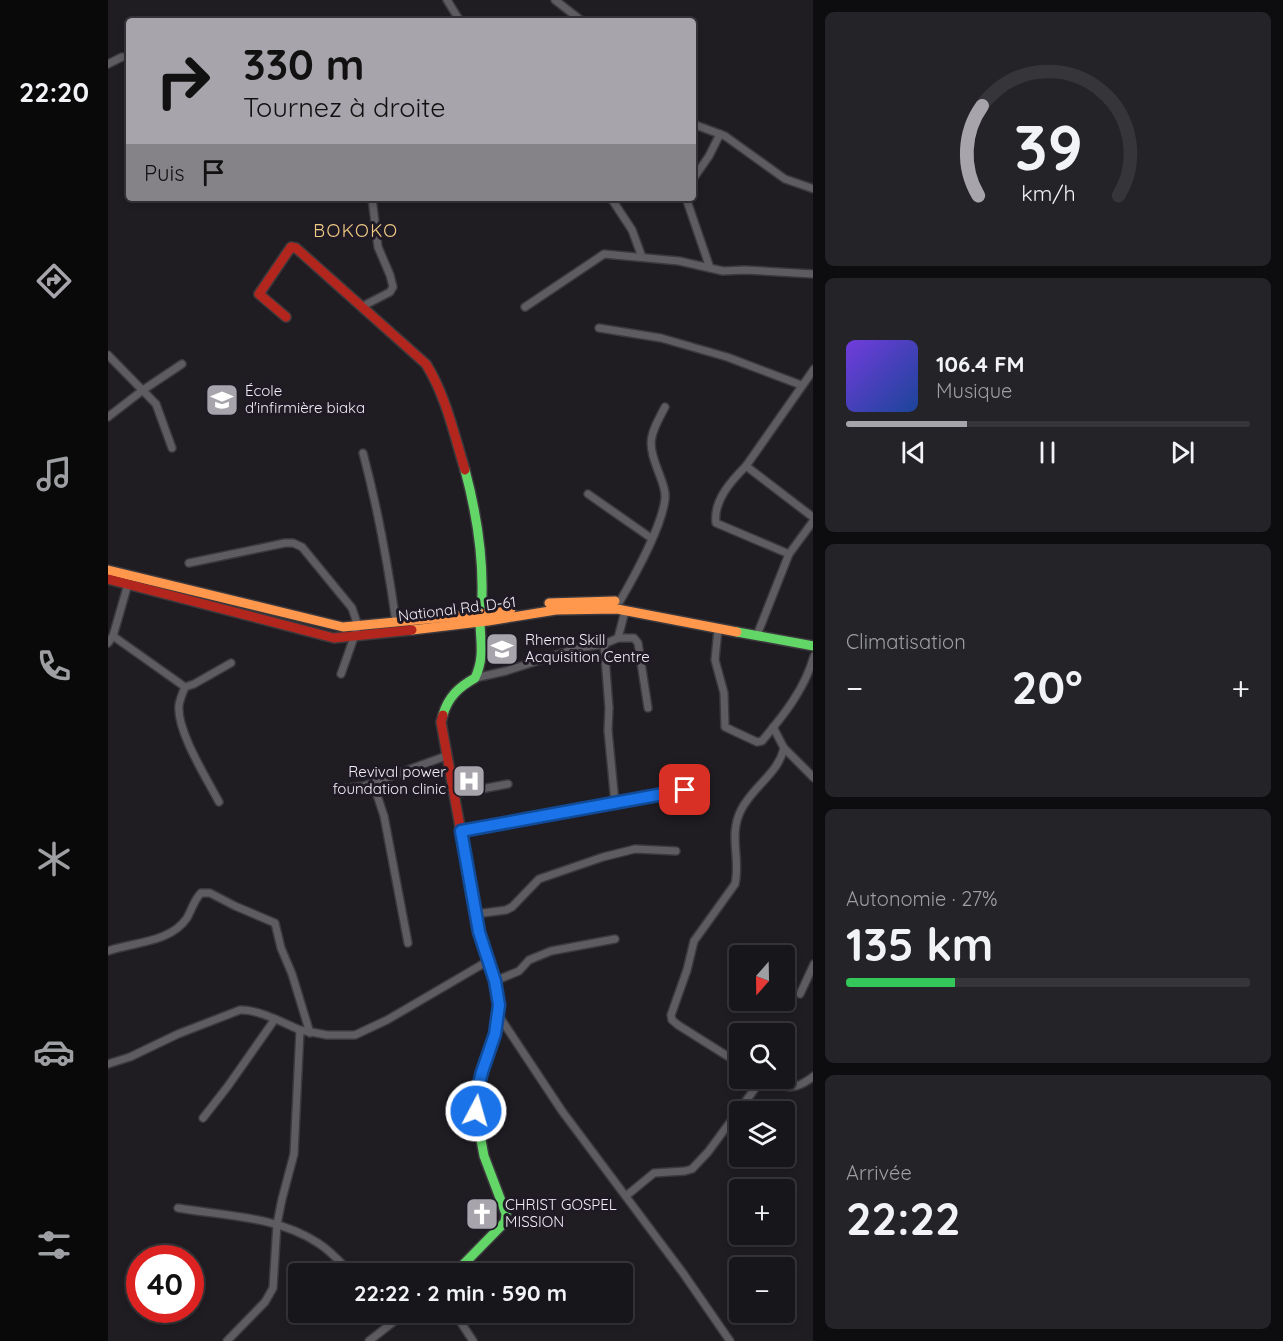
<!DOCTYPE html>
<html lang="fr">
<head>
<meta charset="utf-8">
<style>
  body { margin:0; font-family:Quicksand,sans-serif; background:#242327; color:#f1f3f6; height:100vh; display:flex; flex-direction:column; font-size:22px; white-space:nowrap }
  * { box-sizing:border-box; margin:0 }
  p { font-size:20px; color:#9e9fa2 }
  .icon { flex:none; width:33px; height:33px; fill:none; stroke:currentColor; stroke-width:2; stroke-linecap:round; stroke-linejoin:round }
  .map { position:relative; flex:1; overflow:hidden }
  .details { display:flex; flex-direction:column; gap:12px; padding:12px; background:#0d0c0e; width:470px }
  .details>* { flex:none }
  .top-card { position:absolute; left:18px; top:18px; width:570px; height:183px; border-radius:6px; box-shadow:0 3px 9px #0003,0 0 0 2px #363539; background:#a7a4ab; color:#111; overflow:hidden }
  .needle { width:39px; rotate:200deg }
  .buttons { position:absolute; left:621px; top:945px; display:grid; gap:12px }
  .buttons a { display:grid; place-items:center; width:66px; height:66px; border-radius:6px; background:#17161a; box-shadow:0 3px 9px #0003,0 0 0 2px #363539; font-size:30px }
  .speed { position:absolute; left:18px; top:1245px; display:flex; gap:12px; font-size:30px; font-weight:700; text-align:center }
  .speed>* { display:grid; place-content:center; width:78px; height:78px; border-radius:50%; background:#17161a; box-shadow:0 3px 9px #0003,0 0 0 2px #363539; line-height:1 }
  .speed .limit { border:9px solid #d22; background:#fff; color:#111 }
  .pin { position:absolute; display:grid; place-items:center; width:51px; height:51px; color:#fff; margin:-26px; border-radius:12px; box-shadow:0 3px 9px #0006 }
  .me { position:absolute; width:66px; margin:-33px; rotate:6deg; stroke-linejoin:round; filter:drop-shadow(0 0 4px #0008) }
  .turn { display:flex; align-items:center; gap:21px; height:126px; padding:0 18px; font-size:27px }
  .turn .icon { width:78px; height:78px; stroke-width:2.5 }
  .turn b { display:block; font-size:42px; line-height:51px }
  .then { display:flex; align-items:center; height:57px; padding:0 18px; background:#0003; gap:12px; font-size:22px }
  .big { font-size:45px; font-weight:800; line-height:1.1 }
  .details .widget { flex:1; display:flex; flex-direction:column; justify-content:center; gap:9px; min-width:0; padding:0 21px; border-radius:9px; background:#242327 }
  .details .dial { align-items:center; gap:0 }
  .dial svg { height:156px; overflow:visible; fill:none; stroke:#363539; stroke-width:7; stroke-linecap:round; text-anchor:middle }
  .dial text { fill:#f1f3f6; stroke:none }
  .song { display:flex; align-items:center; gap:18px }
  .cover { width:72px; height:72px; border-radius:9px; background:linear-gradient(135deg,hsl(260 70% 55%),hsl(220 70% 35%)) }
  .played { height:6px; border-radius:3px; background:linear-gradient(90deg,#a7a4ab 30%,#363539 30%) }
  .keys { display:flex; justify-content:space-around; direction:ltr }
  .heat { display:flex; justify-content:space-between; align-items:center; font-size:33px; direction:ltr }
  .charge { height:9px; border-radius:4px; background:linear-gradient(90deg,#34c759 27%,#363539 0) }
  .trip { position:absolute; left:180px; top:1263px; width:345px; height:60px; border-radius:6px; background:#17161a; box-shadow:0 3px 9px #0003,0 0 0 2px #363539; font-weight:800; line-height:60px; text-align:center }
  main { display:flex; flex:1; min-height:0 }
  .tabs { display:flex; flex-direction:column; width:108px; justify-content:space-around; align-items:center; background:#09090a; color:#9e9fa2 }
  .tabs .icon { width:42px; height:42px }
  .tabs .active { color:#a7a4ab }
  .tabs b { font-size:27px; color:#f1f3f6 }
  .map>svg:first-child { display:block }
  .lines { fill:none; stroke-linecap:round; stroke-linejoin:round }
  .street-casing { stroke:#3b393d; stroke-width:10 }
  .fast-casing { stroke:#3b393d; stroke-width:12 }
  .slow-casing { stroke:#3b393d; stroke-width:12 }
  .jam-casing { stroke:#3b393d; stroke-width:12 }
  .street { stroke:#5e5c61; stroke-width:7 }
  .fast { stroke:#63d668; stroke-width:9 }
  .slow { stroke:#ff974d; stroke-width:9 }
  .jam { stroke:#b3261e; stroke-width:9 }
  .route-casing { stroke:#114b97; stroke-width:15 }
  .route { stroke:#1a73e8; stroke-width:10 }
  .labels { text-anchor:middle; stroke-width:6; stroke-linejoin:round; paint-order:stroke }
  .poi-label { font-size:15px; fill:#f0edf5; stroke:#1f1a25; text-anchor:start }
  .street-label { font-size:15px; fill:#f0edf5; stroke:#1f1a25 }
  .quarter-label { font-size:18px; letter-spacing:1.5px; fill:#eeca81; stroke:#1f1a25 }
</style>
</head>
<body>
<main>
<nav class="tabs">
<b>22:20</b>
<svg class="icon active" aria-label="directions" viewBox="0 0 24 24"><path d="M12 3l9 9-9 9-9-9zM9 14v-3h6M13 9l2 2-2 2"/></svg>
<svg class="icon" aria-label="music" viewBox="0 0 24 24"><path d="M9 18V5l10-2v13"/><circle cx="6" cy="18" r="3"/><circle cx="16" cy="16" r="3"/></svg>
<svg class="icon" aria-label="phone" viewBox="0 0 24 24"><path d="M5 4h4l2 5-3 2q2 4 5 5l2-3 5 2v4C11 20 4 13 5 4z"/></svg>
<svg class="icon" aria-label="climate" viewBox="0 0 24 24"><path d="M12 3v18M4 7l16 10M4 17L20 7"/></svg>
<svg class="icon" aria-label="car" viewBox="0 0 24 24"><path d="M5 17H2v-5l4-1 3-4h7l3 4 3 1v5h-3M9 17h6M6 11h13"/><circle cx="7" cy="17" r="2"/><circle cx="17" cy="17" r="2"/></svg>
<svg class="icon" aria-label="filters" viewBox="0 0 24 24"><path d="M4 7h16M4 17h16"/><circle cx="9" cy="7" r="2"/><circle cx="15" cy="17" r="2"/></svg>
</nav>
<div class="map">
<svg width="706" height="1341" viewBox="0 0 706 1341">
  <rect width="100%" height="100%" fill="#1f1d22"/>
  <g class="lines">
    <g class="street-casing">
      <g id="street">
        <polyline points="339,0 352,21"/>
        <polyline points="447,0 474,21"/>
        <polyline points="0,64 14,57"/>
        <polyline points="585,124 617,136 677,179 706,189"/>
        <polyline points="585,179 601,156 612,134"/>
        <polyline points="503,198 524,230 534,257"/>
        <polyline points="578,198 602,268"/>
        <polyline points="255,306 282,292 285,287 282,275 270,247 264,198"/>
        <polyline points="417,307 496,254 571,261 615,271 637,270 706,274"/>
        <polyline points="491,328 553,338 619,357 693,385"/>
        <polyline points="0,355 48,404 64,448"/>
        <polyline points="706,369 638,466 706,518"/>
        <polyline points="0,417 35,390 74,364"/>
        <path d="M 255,453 C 270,509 280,565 288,622"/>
        <path d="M 638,466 C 623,481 605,501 608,523 L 681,554"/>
        <polyline points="480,494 543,538"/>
        <polyline points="81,563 177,543 185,543 194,547 244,608 250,626 233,674"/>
        <path d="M 512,601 C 526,577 554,526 557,499 C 558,491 555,484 552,476 C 539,442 540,439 557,407"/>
        <path d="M 610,629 L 607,660 L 616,693 L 617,727 L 649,742 L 654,741 C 675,716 697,689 706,656"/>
        <polyline points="651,630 681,554 706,520"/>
        <polyline points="5,636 77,687 86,684 123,663"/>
        <polyline points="510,638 526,638 530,643 540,708"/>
        <polyline points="0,643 5,636 20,584"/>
        <polyline points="367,678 398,671 470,648 496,644 510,638 517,611"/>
        <path d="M 77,687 C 75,692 72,699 71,705 C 68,730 99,779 111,802"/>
        <polyline points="676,748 706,778"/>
        <polyline points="265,783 276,816 300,943"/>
        <polyline points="233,789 256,786 338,756"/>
        <polyline points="346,794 400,784"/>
        <polyline points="507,803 577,790"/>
        <polyline points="353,831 507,803 500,730 501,708 496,644"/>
        <polyline points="368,914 398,910 404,907 431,879 495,857 527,849 568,851"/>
        <path d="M 0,951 C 25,942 62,943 79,918 C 84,909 86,900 93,893 L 102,893 L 127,906 L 167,923 L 173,948 L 184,974 L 202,1033"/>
        <polyline points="387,981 411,971 421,960 443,951 507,939"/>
        <polyline points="692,994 706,964"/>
        <polyline points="391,1016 454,1111 575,1273 622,1341"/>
        <path d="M 0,1064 L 22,1057 L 70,1034 L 132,1010 C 149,1009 176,1023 192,1030"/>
        <path d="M 632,1064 L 570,1025 L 564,1020 L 563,1015 L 579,970 L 586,941 L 627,884 C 633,858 620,836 633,810 C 645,786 670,774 676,748 L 665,727"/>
        <polyline points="95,1118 120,1086 167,1019"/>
        <path d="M 518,1196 L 546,1173 L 577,1171 L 584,1169 L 600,1152 L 654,1079 C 678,1087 684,1093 706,1076"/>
        <path d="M 70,1208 C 117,1216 169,1216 210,1243 C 223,1251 233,1263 244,1274"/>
        <polyline points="282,1312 288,1320"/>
        <polyline points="346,1312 365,1341"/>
        <polyline points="119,1341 157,1302 165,1288 169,1224 174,1199 186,1154 192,1030 219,1035 247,1035 279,1020 380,961"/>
        <polyline points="261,1341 298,1312"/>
      </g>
    </g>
    <g class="fast-casing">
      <g id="fast">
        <polyline points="629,632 706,646"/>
        <path d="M 335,715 C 340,697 351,687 367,678 C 378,654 371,638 372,614 C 372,608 374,601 374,595 C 375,552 368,511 357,470"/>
        <polyline points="346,1274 397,1222 398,1214 376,1156 370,1124"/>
      </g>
    </g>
    <g class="slow-casing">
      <g id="slow">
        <polyline points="0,570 235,627 372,614 403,609"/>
        <polyline points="441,603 507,601"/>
        <polyline points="304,630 380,621 448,610 509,609 629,632"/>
      </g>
    </g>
    <g class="jam-casing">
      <g id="jam">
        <path d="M 178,317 L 151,294 L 183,247 L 188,248 L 318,364 C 338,396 346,434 357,470"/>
        <polyline points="0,579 226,638 304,630"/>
        <polyline points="335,715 333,722 371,932 387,981 391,1005 387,1034 373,1072 368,1096 370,1124"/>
      </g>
    </g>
    <use href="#street" class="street"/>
    <use href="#fast" class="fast"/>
    <use href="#slow" class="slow"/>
    <use href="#jam" class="jam"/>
  </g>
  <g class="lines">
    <g class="route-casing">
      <polyline id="route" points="368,1111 368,1096 374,1072 387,1034 391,1005 387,981 371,932 353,831 577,790"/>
    </g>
    <use href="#route" class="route"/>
  </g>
  <defs>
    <g id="university-square" transform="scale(1.725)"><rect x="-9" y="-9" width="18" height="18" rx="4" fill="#a7a4ab" stroke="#1f1a25"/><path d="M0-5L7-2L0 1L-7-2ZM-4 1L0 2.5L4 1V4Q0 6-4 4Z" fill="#fff"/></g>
    <g id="hospital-square" transform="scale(1.725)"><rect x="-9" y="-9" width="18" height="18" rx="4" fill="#a7a4ab" stroke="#1f1a25"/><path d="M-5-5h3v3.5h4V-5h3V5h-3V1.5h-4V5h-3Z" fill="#fff"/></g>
    <g id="church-square" transform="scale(1.725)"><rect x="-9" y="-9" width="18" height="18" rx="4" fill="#a7a4ab" stroke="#1f1a25"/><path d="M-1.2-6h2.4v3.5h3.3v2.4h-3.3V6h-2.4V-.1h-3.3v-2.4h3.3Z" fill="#fff"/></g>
  </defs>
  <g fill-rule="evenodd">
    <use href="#university-square" x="114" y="400"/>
    <use href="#university-square" x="394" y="649"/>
    <use href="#hospital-square" x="361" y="781"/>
    <use href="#church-square" x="374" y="1214"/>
  </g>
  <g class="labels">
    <g class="poi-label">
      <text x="137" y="396">École<tspan x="137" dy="17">d'infirmière biaka</tspan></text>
      <text x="417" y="645">Rhema Skill<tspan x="417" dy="17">Acquisition Centre</tspan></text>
      <text x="338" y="777" text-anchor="end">Revival power<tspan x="338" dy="17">foundation clinic</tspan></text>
      <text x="397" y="1210">CHRIST GOSPEL<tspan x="397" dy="17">MISSION</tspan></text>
    </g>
    <g class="street-label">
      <text transform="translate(349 609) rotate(-7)" y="5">National Rd. D-61</text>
    </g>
    <g class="quarter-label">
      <text x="248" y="237">BOKOKO</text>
    </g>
  </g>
</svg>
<div class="buttons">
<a><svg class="needle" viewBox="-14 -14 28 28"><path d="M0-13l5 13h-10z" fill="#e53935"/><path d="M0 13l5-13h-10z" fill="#9e9fa2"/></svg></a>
<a><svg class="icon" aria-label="search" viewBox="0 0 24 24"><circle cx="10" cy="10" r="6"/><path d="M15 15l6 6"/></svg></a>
<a><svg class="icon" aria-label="layers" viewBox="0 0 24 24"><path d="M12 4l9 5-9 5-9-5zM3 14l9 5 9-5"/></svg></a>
<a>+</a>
<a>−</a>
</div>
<div class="speed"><div class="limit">40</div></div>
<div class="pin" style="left:577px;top:790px;background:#d93025"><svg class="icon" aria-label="arrive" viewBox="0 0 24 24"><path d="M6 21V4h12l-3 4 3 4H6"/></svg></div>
<svg class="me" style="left:368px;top:1111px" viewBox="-20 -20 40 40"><circle r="17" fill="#1a73e8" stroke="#fff" stroke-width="3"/><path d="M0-11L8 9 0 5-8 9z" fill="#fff"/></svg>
<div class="trip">22:22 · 2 min · 590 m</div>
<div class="top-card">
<div class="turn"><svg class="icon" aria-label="right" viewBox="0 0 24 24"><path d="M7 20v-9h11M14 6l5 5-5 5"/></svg><div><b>330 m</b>Tournez à droite</div></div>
<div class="then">Puis<svg class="icon" aria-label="arrive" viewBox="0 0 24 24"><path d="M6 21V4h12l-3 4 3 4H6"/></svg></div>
</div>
</div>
<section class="details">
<div class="widget dial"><svg viewBox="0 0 100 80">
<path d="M14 69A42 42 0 1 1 86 69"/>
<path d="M14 69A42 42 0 0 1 16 23" stroke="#a7a4ab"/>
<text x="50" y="56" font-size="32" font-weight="700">39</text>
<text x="50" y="72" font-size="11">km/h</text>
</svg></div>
<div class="widget">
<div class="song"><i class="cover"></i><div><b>106.4 FM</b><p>Musique</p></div></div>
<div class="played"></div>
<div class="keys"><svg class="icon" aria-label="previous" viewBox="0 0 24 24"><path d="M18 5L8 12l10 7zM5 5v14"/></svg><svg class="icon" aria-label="pause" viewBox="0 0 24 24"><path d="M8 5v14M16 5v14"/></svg><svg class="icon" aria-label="next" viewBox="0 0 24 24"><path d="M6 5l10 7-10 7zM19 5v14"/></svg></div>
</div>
<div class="widget"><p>Climatisation</p>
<div class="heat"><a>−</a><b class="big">20°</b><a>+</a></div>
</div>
<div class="widget"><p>Autonomie · 27%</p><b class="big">135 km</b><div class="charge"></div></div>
<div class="widget"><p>Arrivée</p><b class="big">22:22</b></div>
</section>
</main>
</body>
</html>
